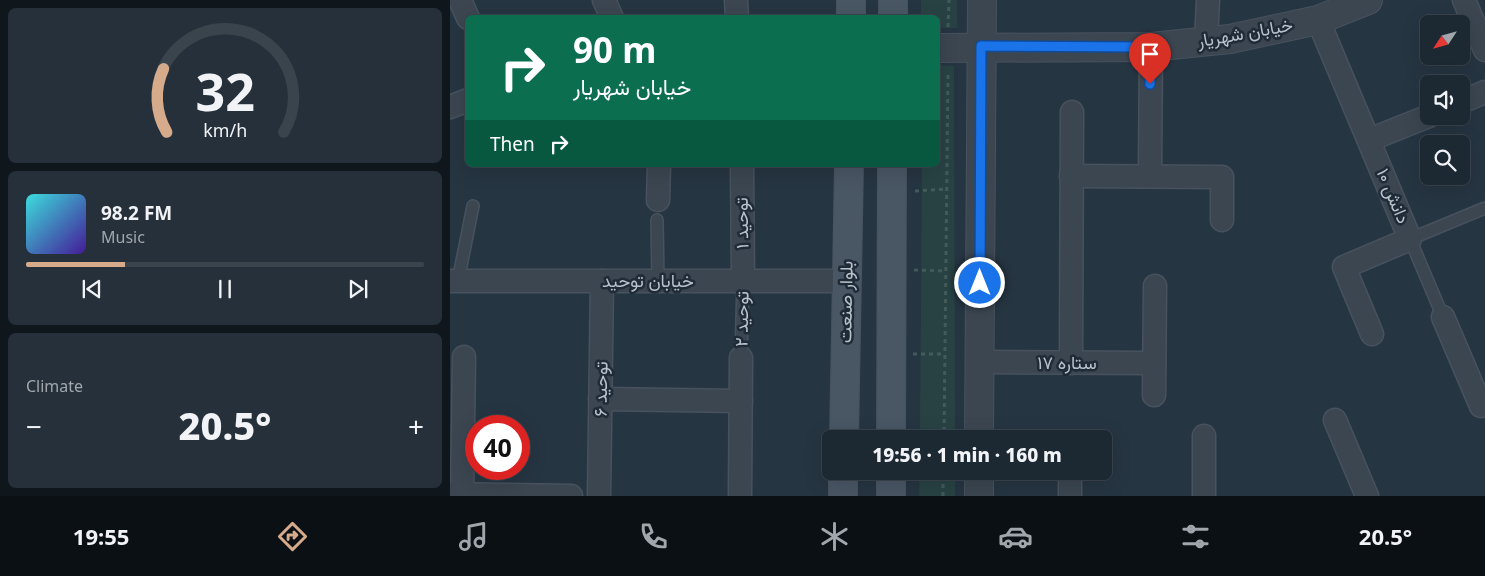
<!DOCTYPE html>
<html lang="en">
<head>
<meta charset="utf-8">
<style>
  body { margin:0; font-family:"Noto Sans",Vazirmatn,sans-serif; background:#25303a; color:#f1f3f6; height:100vh; display:flex; flex-direction:column; font-size:19px; white-space:nowrap }
  * { box-sizing:border-box; margin:0 }
  p { font-size:16px; color:#a0a6ac }
  .icon { flex:none; width:28px; height:28px; fill:none; stroke:currentColor; stroke-width:2; stroke-linecap:round; stroke-linejoin:round }
  .map { position:relative; flex:1; overflow:hidden }
  .panel { display:flex; flex-direction:column; gap:8px; padding:8px; background:#0f161c; width:450px }
  .panel>* { flex:none }
  .guide { position:absolute; left:15px; top:15px; width:475px; height:152px; border-radius:8px; box-shadow:0 5px 20px #0002,0 0 0 1px #3a444d; background:#0b6e4f; color:#fff; overflow:hidden }
  .needle { width:32px; rotate:234deg }
  .buttons { position:absolute; left:970px; top:15px; display:grid; gap:10px }
  .buttons a { display:grid; place-items:center; width:50px; height:50px; border-radius:8px; background:#1c2832; box-shadow:0 5px 20px #0002,0 0 0 1px #3a444d; font-size:25px }
  .speed { position:absolute; left:15px; top:415px; display:flex; gap:10px; font-size:25px; font-weight:700; text-align:center }
  .speed>* { display:grid; place-content:center; width:65px; height:65px; border-radius:50%; background:#1c2832; box-shadow:0 5px 20px #0002,0 0 0 1px #3a444d; line-height:1 }
  .speed .limit { border:8px solid #d22; background:#fff; color:#111 }
  .pin { position:absolute; display:grid; place-items:center; width:42px; height:42px; color:#fff; margin:-51px -21px; border-radius:50% 50% 50% 0; rotate:-45deg; box-shadow:0 0 5px #0007 }
  .pin .icon { rotate:45deg }
  .me { position:absolute; width:55px; margin:-28px; rotate:0deg; stroke-linejoin:round; filter:drop-shadow(0 0 4px #0008) }
  .turn { display:flex; align-items:center; gap:18px; height:105px; padding:0 25px; font-size:22px }
  .turn .icon { width:65px; height:65px; stroke-width:2.5 }
  .turn b { display:block; font-size:35px; line-height:42px }
  .then { display:flex; align-items:center; height:48px; padding:0 25px; background:#0003; gap:10px; font-size:19px }
  .big { font-size:38px; font-weight:800; line-height:1.1 }
  .panel .card { flex:1; display:flex; flex-direction:column; justify-content:center; gap:8px; min-width:0; padding:0 18px; border-radius:8px; background:#25303a }
  .panel .dial { align-items:center; gap:0 }
  .dial svg { height:130px; overflow:visible; fill:none; stroke:#3a444d; stroke-width:7; stroke-linecap:round; text-anchor:middle }
  .dial text { fill:#f1f3f6; stroke:none }
  .song { display:flex; align-items:center; gap:15px }
  .cover { width:60px; height:60px; border-radius:8px; background:linear-gradient(135deg,hsl(180 70% 55%),hsl(260 70% 35%)) }
  .played { height:5px; border-radius:2px; background:linear-gradient(90deg,#d6ab8b 25%,#3a444d 25%) }
  .keys { display:flex; justify-content:space-around; direction:ltr }
  .heat { display:flex; justify-content:space-between; align-items:center; font-size:28px; direction:ltr }
  .trip { position:absolute; left:372px; top:430px; width:290px; height:50px; border-radius:8px; background:#1c2832; box-shadow:0 5px 20px #0002,0 0 0 1px #3a444d; font-weight:800; line-height:50px; text-align:center }
  .tab-bar { display:flex; height:80px; justify-content:space-around; align-items:center; background:#0b1014; color:#a0a6ac }
  .tab-bar .icon { width:35px; height:35px }
  .tab-bar .current { color:#d6ab8b }
  .tab-bar b { font-size:22px; color:#f1f3f6 }
  main { display:flex; flex:1; min-height:0 }
  .map>svg:first-child { display:block }
  .green { fill:#284243 }
  .lines { fill:none; stroke-linecap:round; stroke-linejoin:round }
  .service-casing { stroke:#47525e; stroke-width:14 }
  .minor-casing { stroke:#47525e; stroke-width:25 }
  .tertiary-casing { stroke:#47525e; stroke-width:30 }
  .secondary-casing { stroke:#47525e; stroke-width:30 }
  .path { stroke:#425a5a; stroke-width:3; stroke-dasharray:4 4; stroke-linecap:butt }
  .service { stroke:#3b4651; stroke-width:11 }
  .minor { stroke:#3b4651; stroke-width:22 }
  .tertiary { stroke:#3b4651; stroke-width:28 }
  .secondary { stroke:#495664; stroke-width:28 }
  .route-casing { stroke:#114b97; stroke-width:12 }
  .route { stroke:#1a73e8; stroke-width:9 }
  .labels { text-anchor:middle; stroke-width:5; stroke-linejoin:round; paint-order:stroke }
  .street-label { font-size:18px; fill:#b8c1cb; stroke:#1f2b37 }
</style>
</head>
<body>
<main>
<section class="panel">
<div class="card dial"><svg viewBox="0 0 100 80">
<path d="M14 69A42 42 0 1 1 86 69"/>
<path d="M14 69A42 42 0 0 1 12 30" stroke="#d6ab8b"/>
<text x="50" y="56" font-size="32" font-weight="700">32</text>
<text x="50" y="72" font-size="11">km/h</text>
</svg></div>
<div class="card">
<div class="song"><i class="cover"></i><div><b>98.2 FM</b><p>Music</p></div></div>
<div class="played"></div>
<div class="keys"><svg class="icon" aria-label="previous" viewBox="0 0 24 24"><path d="M18 5L8 12l10 7zM5 5v14"/></svg><svg class="icon" aria-label="pause" viewBox="0 0 24 24"><path d="M8 5v14M16 5v14"/></svg><svg class="icon" aria-label="next" viewBox="0 0 24 24"><path d="M6 5l10 7-10 7zM19 5v14"/></svg></div>
</div>
<div class="card"><p>Climate</p>
<div class="heat"><a>−</a><b class="big">20.5°</b><a>+</a></div>
</div>
</section>
<div class="map">
<svg width="1035" height="496" viewBox="0 0 1035 496">
  <rect width="100%" height="100%" fill="#263542"/>
  <g class="green">
    <polygon points="471,0 507,0 507,28 488,28 488,18 471,17"/>
    <polygon points="488,65 504,66 505,439 470,439 472,165 488,165"/>
    <polygon points="470,471 505,471 505,496 469,496"/>
  </g>
  <g class="lines">
    <g class="service-casing">
      <g id="service">
        <polyline points="207,220 208,281"/>
        <polyline points="8,281 23,206"/>
        <polyline points="993,317 960,239 1035,208"/>
        <polyline points="291,358 293,281"/>
      </g>
    </g>
    <g class="minor-casing">
      <g id="minor">
        <polyline points="10,0 18,18"/>
        <polyline points="154,0 162,18"/>
        <polyline points="286,0 287,18"/>
        <polyline points="1014,0 1035,50"/>
        <polyline points="868,20 960,239 894,267 922,334"/>
        <polyline points="756,41 758,0"/>
        <polyline points="1011,102 1035,92"/>
        <polyline points="0,107 18,100"/>
        <polyline points="919,140 979,116"/>
        <polyline points="292,165 293,281"/>
        <polyline points="621,176 772,177 772,220"/>
        <polyline points="700,176 701,47"/>
        <polyline points="208,200 209,165"/>
        <polyline points="0,281 397,281"/>
        <polyline points="993,317 1031,406 1035,404"/>
        <polyline points="530,362 704,363"/>
        <polyline points="621,363 622,112"/>
        <polyline points="704,395 705,286"/>
        <polyline points="150,399 291,401"/>
        <polyline points="885,420 917,496"/>
        <polyline points="754,436 754,496"/>
        <polyline points="620,471 620,496"/>
        <polyline points="0,494 121,496"/>
        <polyline points="12,496 14,357"/>
        <polyline points="149,496 152,281"/>
        <polyline points="290,496 291,358"/>
      </g>
    </g>
    <g class="tertiary-casing">
      <g id="tertiary">
        <polyline points="488,48 701,47 780,39 868,20 918,0"/>
        <polyline points="529,439 532,0"/>
        <polyline points="529,496 529,471"/>
      </g>
    </g>
    <g class="secondary-casing">
      <g id="secondary">
        <polyline points="401,18 401,0"/>
        <polyline points="443,18 443,0"/>
        <polyline points="394,439 399,165"/>
        <polyline points="441,439 442,165"/>
        <polyline points="393,496 393,471"/>
        <polyline points="441,496 441,471"/>
      </g>
    </g>
    <g class="path">
      <polyline points="498,27 499,0"/>
      <polyline points="465,191 496,189"/>
      <polyline points="464,270 496,271"/>
      <polyline points="463,354 495,354"/>
      <polyline points="462,435 494,435"/>
      <polyline points="494,439 498,71"/>
      <polyline points="493,496 493,471"/>
    </g>
    <use href="#service" class="service"/>
    <use href="#minor" class="minor"/>
    <use href="#tertiary" class="tertiary"/>
    <use href="#secondary" class="secondary"/>
  </g>
  <g class="lines">
    <g class="route-casing">
      <polyline id="route" points="530,283 531,46 701,47 700,84"/>
    </g>
    <use href="#route" class="route"/>
  </g>
  <g class="labels">
    <g class="street-label">
      <text transform="translate(795 33) rotate(-10)" y="6">خیابان شهریار</text>
      <text transform="translate(943 196) rotate(67)" y="6">دانش ۱۰</text>
      <text transform="translate(292 223) rotate(-91)" y="6">توحید ۱</text>
      <text x="198" y="287">خیابان توحید</text>
      <text transform="translate(396 302) rotate(-89)" y="6">بلوار صنعت</text>
      <text transform="translate(292 319) rotate(-89)" y="6">توحید ۲</text>
      <text x="617" y="369">ستاره ۱۷</text>
      <text transform="translate(151 389) rotate(-89)" y="6">توحید ۶</text>
    </g>
  </g>
</svg>
<div class="buttons">
<a><svg class="needle" viewBox="-14 -14 28 28"><path d="M0-13l5 13h-10z" fill="#e53935"/><path d="M0 13l5-13h-10z" fill="#a0a6ac"/></svg></a>
<a><svg class="icon" aria-label="sound" viewBox="0 0 24 24"><path d="M4 9h4l5-4v14l-5-4H4zM17 9q2 3 0 6"/></svg></a>
<a><svg class="icon" aria-label="search" viewBox="0 0 24 24"><circle cx="10" cy="10" r="6"/><path d="M15 15l6 6"/></svg></a>
</div>
<div class="speed"><div class="limit">40</div></div>
<div class="pin" style="left:700px;top:84px;background:#d93025"><svg class="icon" aria-label="arrive" viewBox="0 0 24 24"><path d="M6 21V4h12l-3 4 3 4H6"/></svg></div>
<svg class="me" style="left:530px;top:283px" viewBox="-20 -20 40 40"><circle r="17" fill="#1a73e8" stroke="#fff" stroke-width="3"/><path d="M0-11L8 9 0 5-8 9z" fill="#fff"/></svg>
<div class="trip">19:56 · 1 min · 160 m</div>
<div class="guide">
<div class="turn"><svg class="icon" aria-label="right" viewBox="0 0 24 24"><path d="M7 20v-9h11M14 6l5 5-5 5"/></svg><div><b>90 m</b>خیابان شهریار</div></div>
<div class="then">Then<svg class="icon" aria-label="right" viewBox="0 0 24 24"><path d="M7 20v-9h11M14 6l5 5-5 5"/></svg></div>
</div>
</div>
</main>
<nav class="tab-bar">
<b>19:55</b>
<svg class="icon current" aria-label="directions" viewBox="0 0 24 24"><path d="M12 3l9 9-9 9-9-9zM9 14v-3h6M13 9l2 2-2 2"/></svg>
<svg class="icon" aria-label="music" viewBox="0 0 24 24"><path d="M9 18V5l10-2v13"/><circle cx="6" cy="18" r="3"/><circle cx="16" cy="16" r="3"/></svg>
<svg class="icon" aria-label="phone" viewBox="0 0 24 24"><path d="M5 4h4l2 5-3 2q2 4 5 5l2-3 5 2v4C11 20 4 13 5 4z"/></svg>
<svg class="icon" aria-label="climate" viewBox="0 0 24 24"><path d="M12 3v18M4 7l16 10M4 17L20 7"/></svg>
<svg class="icon" aria-label="car" viewBox="0 0 24 24"><path d="M5 17H2v-5l4-1 3-4h7l3 4 3 1v5h-3M9 17h6M6 11h13"/><circle cx="7" cy="17" r="2"/><circle cx="17" cy="17" r="2"/></svg>
<svg class="icon" aria-label="filters" viewBox="0 0 24 24"><path d="M4 7h16M4 17h16"/><circle cx="9" cy="7" r="2"/><circle cx="15" cy="17" r="2"/></svg>
<b>20.5°</b>
</nav>
</body>
</html>
